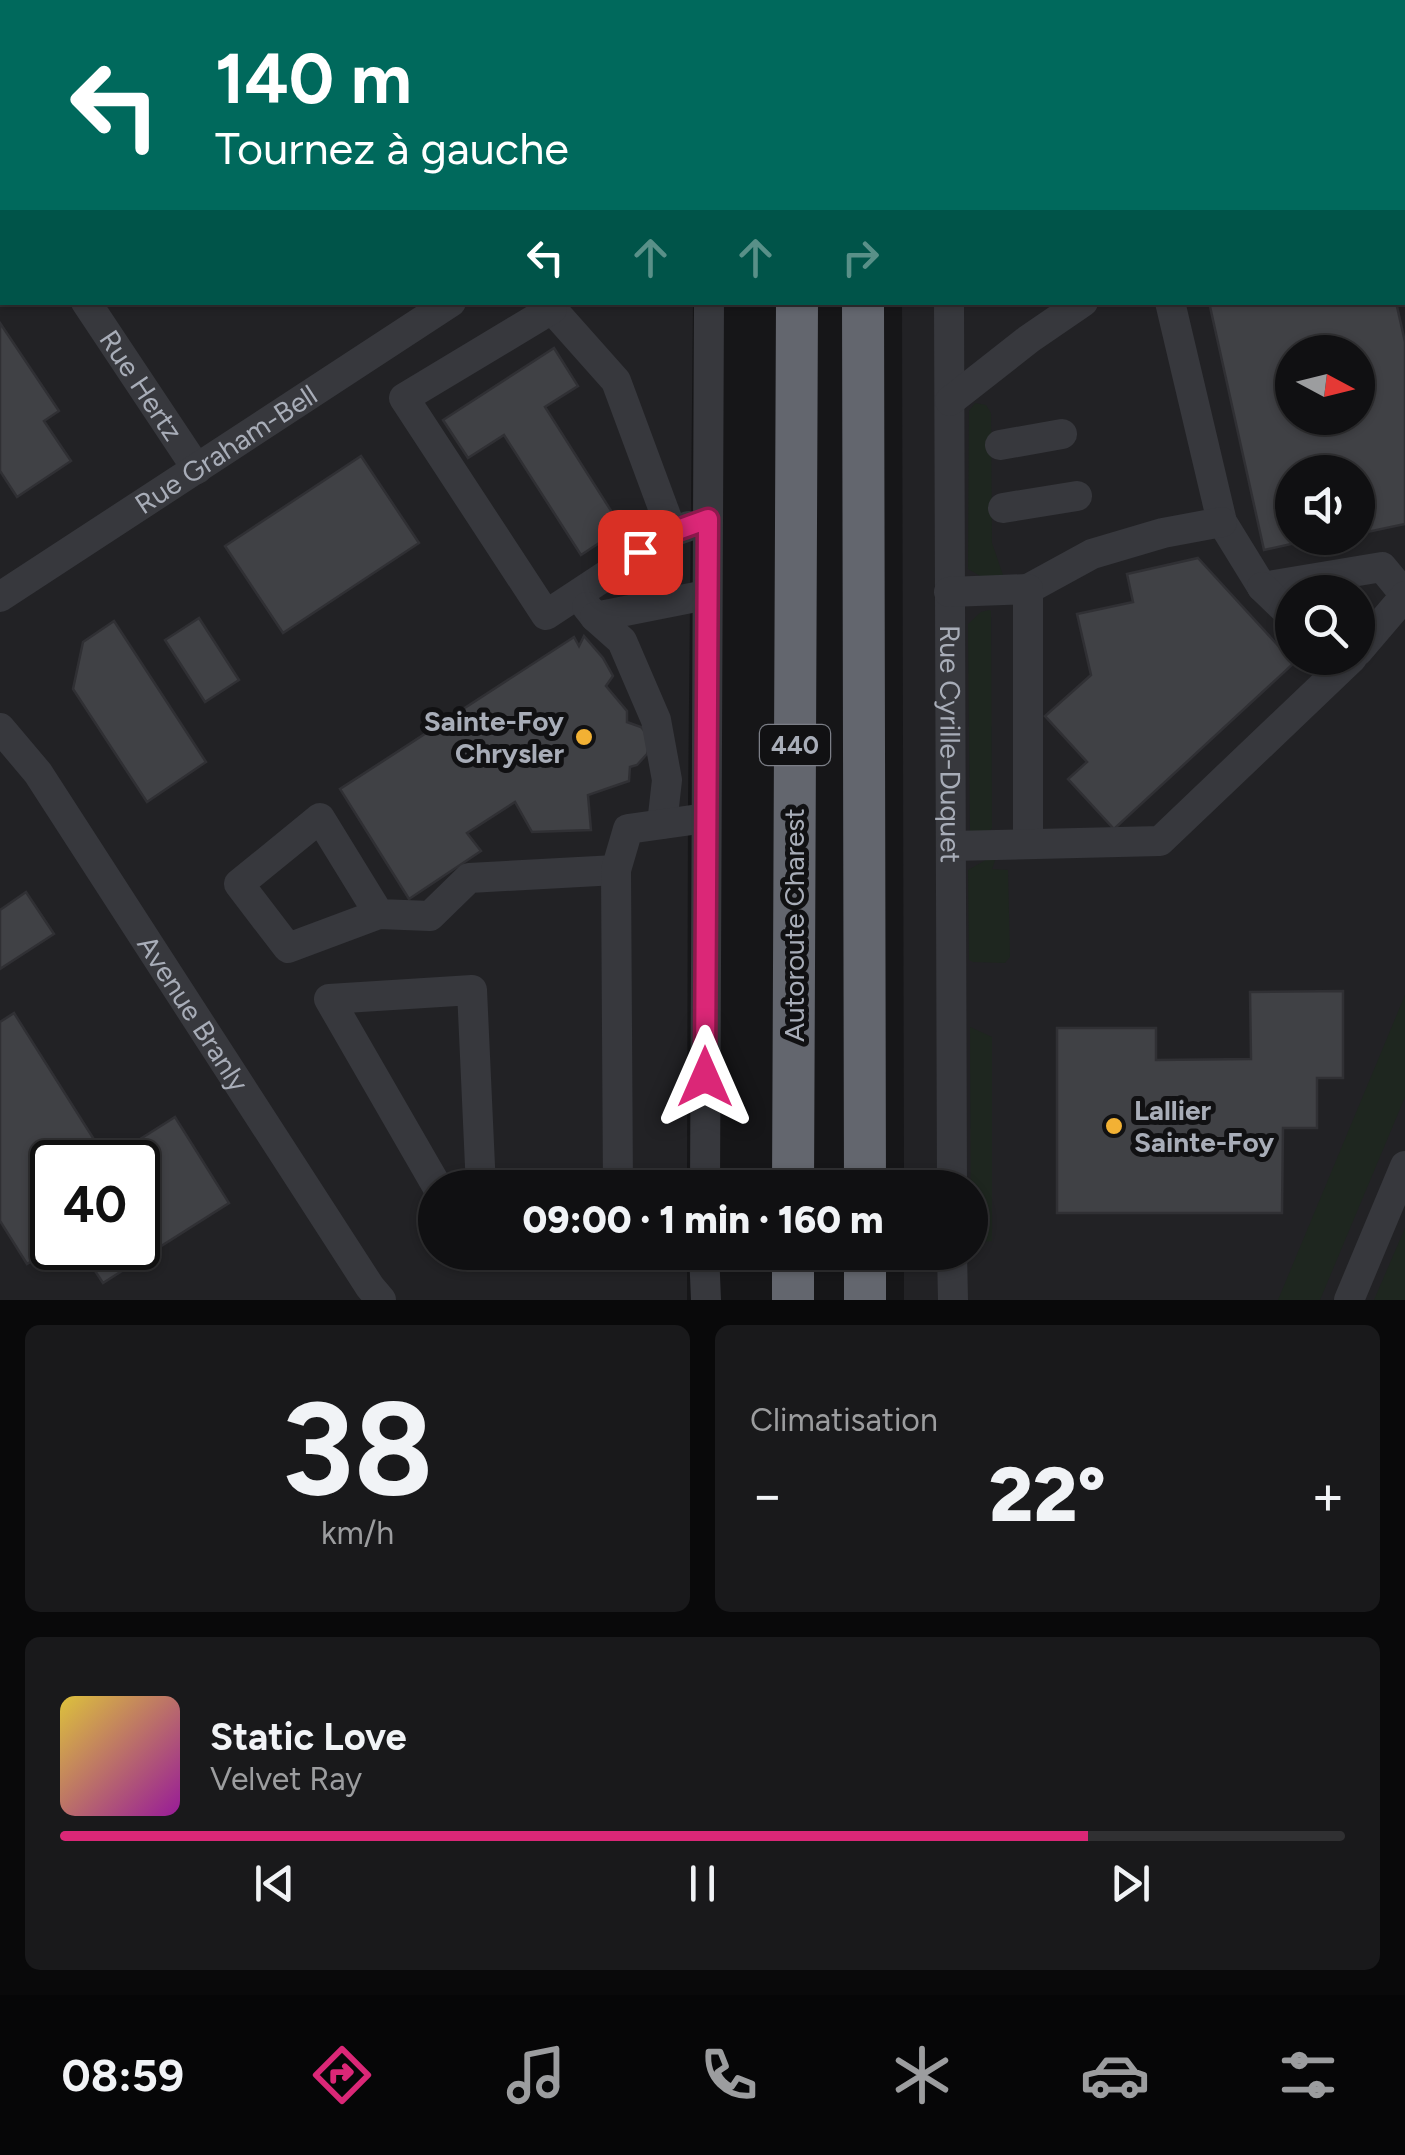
<!DOCTYPE html>
<html lang="fr">
<head>
<meta charset="utf-8">
<style>
  body { margin:0; font-family:Figtree,sans-serif; background:#19191b; color:#f1f3f6; height:100vh; display:flex; flex-direction:column; font-size:38px; white-space:nowrap }
  * { box-sizing:border-box; margin:0 }
  p { font-size:32px; color:#9c9d9f }
  .icon { flex:none; width:55px; height:55px; fill:none; stroke:currentColor; stroke-width:2; stroke-linecap:round; stroke-linejoin:round }
  .map { position:relative; height:1300px; overflow:hidden }
  .sheet { display:flex; flex-direction:column; gap:25px; padding:25px; background:#09090a; flex:1 }
  .sheet>* { flex:none }
  .top-card { position:absolute; left:0px; top:0px; width:1405px; height:305px; box-shadow:0 2px 8px #0004,0 0 0 2px #303032; background:#00695c; color:#fff; overflow:hidden }
  .needle { width:65px; rotate:97deg }
  .tools { position:absolute; left:1275px; top:335px; display:grid; gap:20px }
  .tools a { display:grid; place-items:center; width:100px; height:100px; border-radius:50%; background:#101012; box-shadow:0 2px 8px #0004,0 0 0 2px #303032; font-size:50px }
  .speed { position:absolute; left:30px; top:1140px; display:flex; gap:20px; font-size:50px; font-weight:700; text-align:center }
  .speed>* { display:grid; place-content:center; width:130px; height:130px; border-radius:50%; background:#101012; box-shadow:0 2px 8px #0004,0 0 0 2px #303032; line-height:1 }
  .speed .limit { border:5px solid #111; border-radius:15px; background:#fff; color:#111 }
  .pin { position:absolute; display:grid; place-items:center; width:85px; height:85px; color:#fff; margin:-42px; border-radius:20px; box-shadow:0 5px 15px #0006 }
  .me { position:absolute; width:110px; margin:-55px; rotate:0deg; stroke-linejoin:round; filter:drop-shadow(0 0 8px #0008) }
  .turn { display:flex; align-items:center; gap:35px; height:210px; padding:0 50px; font-size:45px }
  .turn .icon { width:130px; height:130px; stroke-width:2.5 }
  .turn b { display:block; font-size:70px; line-height:85px }
  .lanes { display:flex; align-items:center; height:95px; padding:0 50px; background:#0003; justify-content:center; gap:50px; direction:ltr }
  .lanes .off { opacity:.35 }
  .big { font-size:75px; font-weight:800; line-height:1.1 }
  .sheet .tile { flex:1; display:flex; flex-direction:column; justify-content:center; gap:15px; min-width:0; padding:0 35px; border-radius:15px; background:#19191b }
  .sheet .dial { align-items:center; gap:0 }
  .dial b { font-size:130px; line-height:1 }
  .song { display:flex; align-items:center; gap:30px }
  .cover { width:120px; height:120px; border-radius:15px; background:linear-gradient(135deg,hsl(50 70% 55%),hsl(300 70% 35%)) }
  .played { height:10px; border-radius:5px; background:linear-gradient(90deg,#db2777 80%,#303032 80%) }
  .keys { display:flex; justify-content:space-around; direction:ltr }
  .heat { display:flex; justify-content:space-between; align-items:center; font-size:55px; direction:ltr }
  .sheet .tiles { flex:1; display:grid; gap:25px; grid-template-columns:1fr 1fr }
  .tile:last-child { grid-column:span 2 }
  .trip { position:absolute; left:418px; top:1170px; width:570px; height:100px; border-radius:50px; background:#101012; box-shadow:0 2px 8px #0004,0 0 0 2px #303032; font-weight:800; line-height:100px; text-align:center }
  .tabs { display:flex; height:160px; justify-content:space-around; align-items:center; background:#060607; color:#9c9d9f }
  .tabs .icon { width:70px; height:70px }
  .tabs .selected { color:#db2777 }
  .tabs b { font-size:45px; color:#f1f3f6 }
  .map>svg:first-child { display:block }
  .built { fill:#222225; fill-rule:evenodd }
  .green { fill:#1e261f }
  .building { fill:#404145; stroke:#303034; stroke-width:2.5; fill-rule:evenodd }
  .lines { fill:none; stroke-linecap:round; stroke-linejoin:round }
  .minor { stroke:#37383d; stroke-width:30 }
  .highway { stroke:#63666e; stroke-width:42 }
  .route-casing { stroke:#8e194d; stroke-width:25 }
  .route { stroke:#db2777; stroke-width:18 }
  .poi-dot { fill:#f2b134; stroke:#111113; stroke-width:4 }
  .labels { text-anchor:middle; stroke-width:10; stroke-linejoin:round; paint-order:stroke }
  .shield { fill:#111113; stroke:#7b7e86; stroke-width:2.5 }
  .shield-label { font-size:25px; font-weight:bold; fill:#a8adb8 }
  .street-label { font-size:28px; fill:#a8adb8; stroke:#111113 }
  .poi-label { font-size:28px; font-weight:bold; fill:#a8adb8; stroke:#111113; text-anchor:end }
</style>
</head>
<body>
<div class="map">
<svg width="1405" height="1300" viewBox="0 0 1405 1300">
  <rect width="100%" height="100%" fill="#161618"/>
  <g class="built">
    <path d="M 0,0 L 697,0 L 697,2 L 2,2 L 2,302 L 693,303 L 688,805 L 687,1187 L 435,1188 L 435,1252 L 687,1253 L 687,1300 L 0,1300 ZM 52,1162 L 138,1162 L 138,1248 L 52,1248 Z"/>
    <path d="M 901,0 L 1405,0 L 1405,1300 L 904,1300 L 904,1253 L 970,1252 L 970,1188 L 904,1187 L 902,303 L 1402,302 L 1402,2 L 901,2 ZM 1292,352 L 1358,352 L 1358,418 L 1292,418 ZM 1292,472 L 1358,472 L 1358,538 L 1292,538 ZM 1292,592 L 1358,592 L 1358,658 L 1292,658 Z"/>
  </g>
  <g class="green">
    <polygon points="975,403 986,405 991,413 992,543 1004,578 982,577 968,569 969,411"/>
    <polygon points="989,610 991,611 992,828 988,833 970,833 968,624 981,612"/>
    <polygon points="991,857 996,858 992,869 1008,870 1010,957 1005,963 973,962 969,960 968,870"/>
    <polygon points="1405,995 1405,1097 1320,1300 1278,1300"/>
    <polygon points="970,1027 992,1037 992,1241 971,1243"/>
    <polygon points="1405,1228 1405,1300 1374,1300"/>
  </g>
  <g class="building">
    <rect x="446" y="0" width="151" height="2"/>
    <path d="M 1209,302 L 1396,302 L 1405,342 L 1405,524 L 1358,534 L 1358,472 L 1292,472 L 1292,538 L 1344,538 L 1301,547 L 1300,542 L 1264,550 ZM 1292,352 L 1358,352 L 1358,418 L 1292,418 Z"/>
    <polygon points="0,323 59,411 44,421 71,461 17,497 0,471"/>
    <polygon points="554,348 578,386 545,407 622,528 581,555 504,435 468,458 443,420"/>
    <polygon points="361,456 419,543 283,633 225,546"/>
    <polygon points="1198,558 1294,663 1114,829 1068,779 1087,762 1045,716 1091,675 1077,614 1133,602 1127,574"/>
    <polygon points="199,618 239,680 205,702 165,640"/>
    <polygon points="114,621 206,762 147,802 73,689 83,642"/>
    <polygon points="584,636 603,658 613,676 606,686 627,711 627,722 641,727 646,733 649,747 647,754 637,765 630,767 629,781 588,795 591,830 532,832 515,802 467,833 481,851 409,899 340,789 574,637 579,646"/>
    <polygon points="26,892 54,934 0,969 0,910"/>
    <polygon points="1343,991 1343,1078 1317,1078 1317,1128 1283,1128 1282,1213 1057,1213 1057,1028 1156,1028 1156,1060 1251,1059 1250,992"/>
    <polygon points="14,1013 107,1160 175,1117 229,1203 103,1283 80,1248 138,1248 138,1162 52,1162 53,1248 27,1264 0,1221 0,1022"/>
  </g>
  <g class="lines">
    <g class="minor">
      <polyline points="35,0 35,2"/>
      <polyline points="133,0 133,2"/>
      <polyline points="707,0 707,2"/>
      <polyline points="947,0 947,2"/>
      <polyline points="217,2 221,0"/>
      <polyline points="1402,85 1405,83"/>
      <polyline points="1402,199 1405,205"/>
      <path id="s1" d="M 86,302 L 197,469"/>
      <polyline points="549,302 552,309 616,381 672,532 689,526"/>
      <path id="s2" d="M 949,302 L 952,1188"/>
      <polyline points="1170,302 1222,522 1262,587 1382,567 1405,595"/>
      <polyline points="552,309 404,398 546,615 672,532"/>
      <polyline points="950,401 1029,339 1083,302"/>
      <polyline points="1000,445 1062,434"/>
      <polyline points="1003,508 1077,496"/>
      <polyline points="1262,587 1292,616"/>
      <polyline points="1028,589 1092,554 1163,533 1222,522"/>
      <polyline points="949,592 1028,589 1028,844"/>
      <path id="s3" d="M 0,597 L 451,302"/>
      <polyline points="587,607 595,617 706,595"/>
      <polyline points="595,617 622,641 656,720 667,780 662,824"/>
      <polyline points="1358,651 1405,596"/>
      <path id="s4" d="M 0,728 L 38,773 L 370,1287 L 381,1300"/>
      <polyline points="951,846 1160,841 1352,658"/>
      <polyline points="379,914 320,818 239,884 288,948 379,914 430,916 469,878 616,870"/>
      <polyline points="438,1188 329,999 472,990 481,1188"/>
      <polyline points="618,1188 616,870 628,829 706,818"/>
      <polyline points="705,1188 709,302"/>
      <polyline points="704,1252 706,1300"/>
      <polyline points="952,1252 953,1300"/>
      <polyline points="1349,1300 1405,1166"/>
    </g>
    <g class="highway">
      <polyline points="862,0 862,2"/>
      <polyline points="799,2 800,0"/>
      <polyline points="863,302 865,1188"/>
      <polyline points="793,1188 797,302"/>
      <polyline points="865,1252 865,1300"/>
      <polyline points="793,1300 793,1252"/>
    </g>
  </g>
  <g class="lines">
    <g class="route-casing">
      <polyline id="route" points="640,552 672,532 708,519 705,1077"/>
    </g>
    <use href="#route" class="route"/>
  </g>
  <g class="poi-dot">
    <circle cx="584" cy="737" r="10"/>
    <circle cx="1114" cy="1126" r="10"/>
  </g>
  <g class="labels">
    <rect class="shield" x="760" y="725" width="70" height="40" rx="8"/>
    <g class="shield-label">
      <text x="795" y="754">440</text>
    </g>
    <g class="street-label">
      <text dy="10" stroke="none"><textPath href="#s1" startOffset="100">Rue Hertz</textPath></text>
      <text dy="10" stroke="none"><textPath href="#s3" startOffset="270">Rue Graham-Bell</textPath></text>
      <text dy="10" stroke="none"><textPath href="#s2" startOffset="442">Rue Cyrille-Duquet</textPath></text>
      <text transform="translate(794 925) rotate(-90)" y="10">Autoroute Charest</text>
      <text dy="10" stroke="none"><textPath href="#s4" startOffset="345">Avenue Branly</textPath></text>
    </g>
    <g class="poi-label">
      <text x="564" y="731">Sainte-Foy<tspan x="564" dy="32">Chrysler</tspan></text>
      <text x="1134" y="1120" text-anchor="start">Lallier<tspan x="1134" dy="32">Sainte-Foy</tspan></text>
    </g>
  </g>
</svg>
<div class="tools">
<a><svg class="needle" viewBox="-14 -14 28 28"><path d="M0-13l5 13h-10z" fill="#e53935"/><path d="M0 13l5-13h-10z" fill="#9c9d9f"/></svg></a>
<a><svg class="icon" aria-label="sound" viewBox="0 0 24 24"><path d="M4 9h4l5-4v14l-5-4H4zM17 9q2 3 0 6"/></svg></a>
<a><svg class="icon" aria-label="search" viewBox="0 0 24 24"><circle cx="10" cy="10" r="6"/><path d="M15 15l6 6"/></svg></a>
</div>
<div class="speed"><div class="limit">40</div></div>
<div class="pin" style="left:640px;top:552px;background:#d93025"><svg class="icon" aria-label="arrive" viewBox="0 0 24 24"><path d="M6 21V4h12l-3 4 3 4H6"/></svg></div>
<svg class="me" style="left:705px;top:1077px" viewBox="-20 -20 40 40"><path d="M0-17L14 15 0 8-14 15z" fill="#db2777" stroke="#fff" stroke-width="4"/></svg>
<div class="trip">09:00 · 1 min · 160 m</div>
<div class="top-card">
<div class="turn"><svg class="icon" aria-label="left" viewBox="0 0 24 24"><path d="M17 20v-9H6M10 6l-5 5 5 5"/></svg><div><b>140 m</b>Tournez à gauche</div></div>
<div class="lanes"><svg class="icon" aria-label="left" viewBox="0 0 24 24"><path d="M17 20v-9H6M10 6l-5 5 5 5"/></svg><svg class="icon off" aria-label="ahead" viewBox="0 0 24 24"><path d="M12 20V5M6 11l6-6 6 6"/></svg><svg class="icon off" aria-label="ahead" viewBox="0 0 24 24"><path d="M12 20V5M6 11l6-6 6 6"/></svg><svg class="icon off" aria-label="right" viewBox="0 0 24 24"><path d="M7 20v-9h11M14 6l5 5-5 5"/></svg></div>
</div>
</div>
<section class="sheet">
<div class="tiles">
<div class="tile dial"><b>38</b><p>km/h</p></div>
<div class="tile"><p>Climatisation</p>
<div class="heat"><a>−</a><b class="big">22°</b><a>+</a></div>
</div>
<div class="tile">
<div class="song"><i class="cover"></i><div><b>Static Love</b><p>Velvet Ray</p></div></div>
<div class="played"></div>
<div class="keys"><svg class="icon" aria-label="previous" viewBox="0 0 24 24"><path d="M18 5L8 12l10 7zM5 5v14"/></svg><svg class="icon" aria-label="pause" viewBox="0 0 24 24"><path d="M8 5v14M16 5v14"/></svg><svg class="icon" aria-label="next" viewBox="0 0 24 24"><path d="M6 5l10 7-10 7zM19 5v14"/></svg></div>
</div>
</div>
</section>
<nav class="tabs">
<b>08:59</b>
<svg class="icon selected" aria-label="directions" viewBox="0 0 24 24"><path d="M12 3l9 9-9 9-9-9zM9 14v-3h6M13 9l2 2-2 2"/></svg>
<svg class="icon" aria-label="music" viewBox="0 0 24 24"><path d="M9 18V5l10-2v13"/><circle cx="6" cy="18" r="3"/><circle cx="16" cy="16" r="3"/></svg>
<svg class="icon" aria-label="phone" viewBox="0 0 24 24"><path d="M5 4h4l2 5-3 2q2 4 5 5l2-3 5 2v4C11 20 4 13 5 4z"/></svg>
<svg class="icon" aria-label="climate" viewBox="0 0 24 24"><path d="M12 3v18M4 7l16 10M4 17L20 7"/></svg>
<svg class="icon" aria-label="car" viewBox="0 0 24 24"><path d="M5 17H2v-5l4-1 3-4h7l3 4 3 1v5h-3M9 17h6M6 11h13"/><circle cx="7" cy="17" r="2"/><circle cx="17" cy="17" r="2"/></svg>
<svg class="icon" aria-label="filters" viewBox="0 0 24 24"><path d="M4 7h16M4 17h16"/><circle cx="9" cy="7" r="2"/><circle cx="15" cy="17" r="2"/></svg>
</nav>
</body>
</html>
